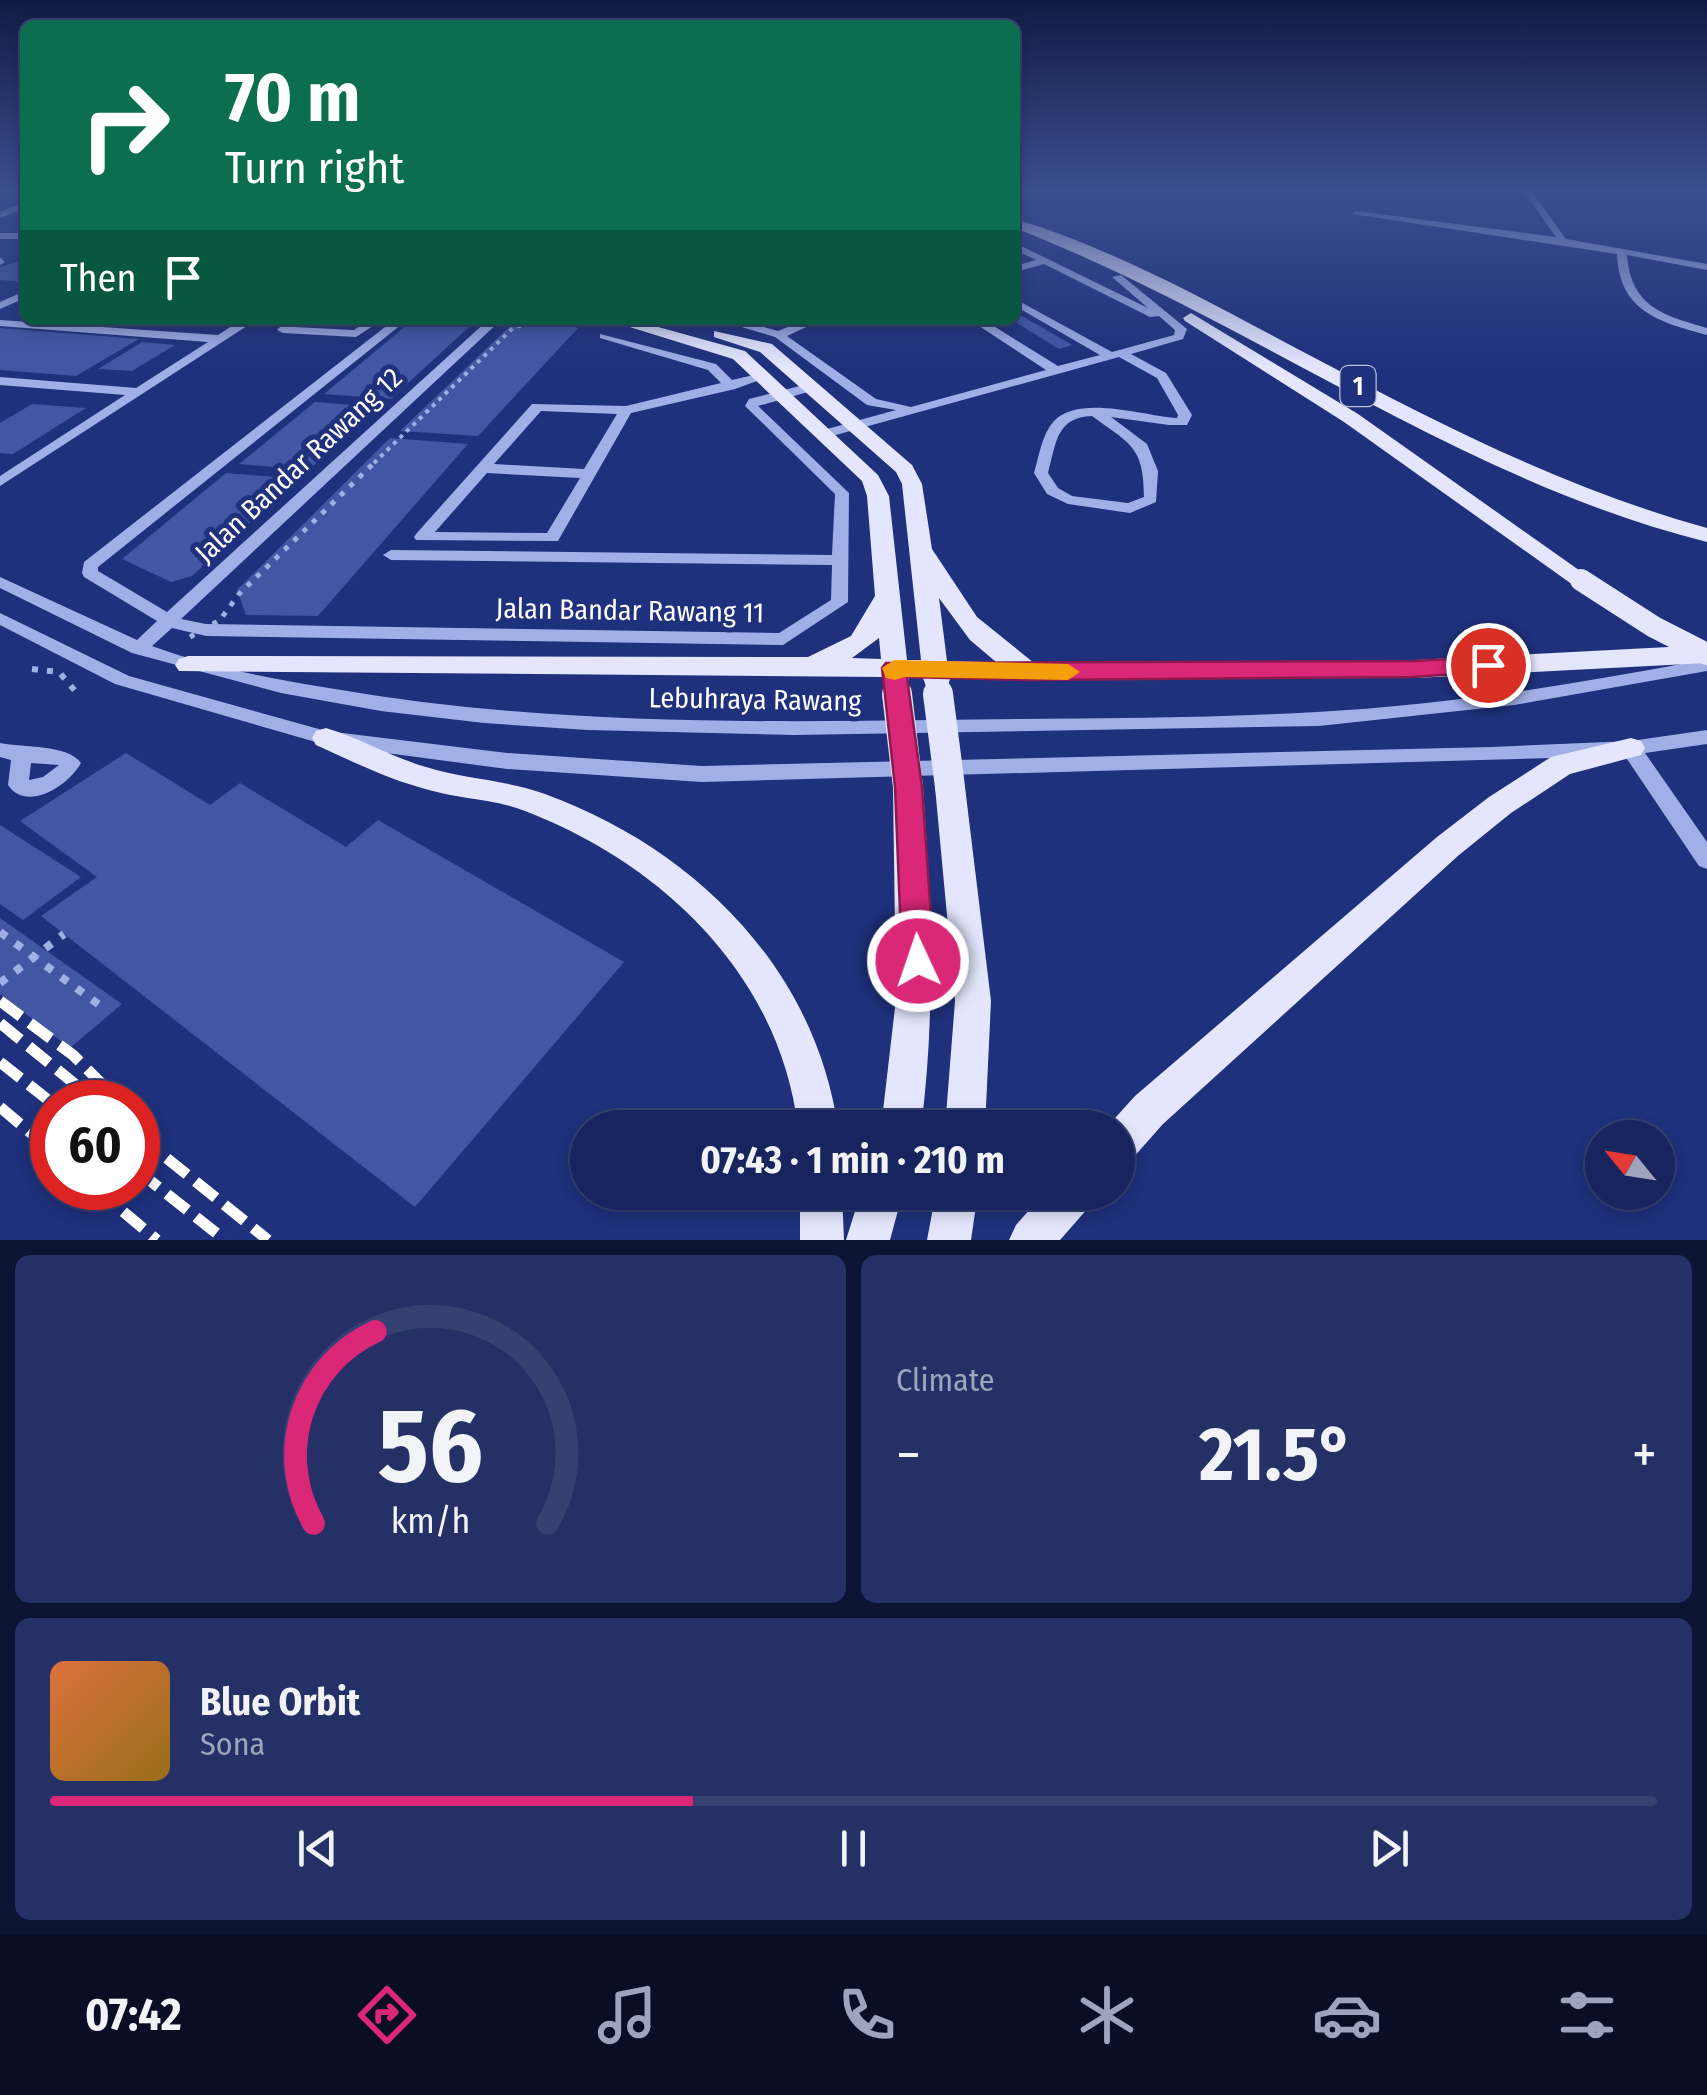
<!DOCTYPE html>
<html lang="en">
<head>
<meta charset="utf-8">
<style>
  body { margin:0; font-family:"Fira Sans Condensed",sans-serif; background:#243066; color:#f1f3f6; height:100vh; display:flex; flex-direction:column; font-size:38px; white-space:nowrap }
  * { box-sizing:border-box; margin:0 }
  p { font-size:32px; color:#9ea4bc }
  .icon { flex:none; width:55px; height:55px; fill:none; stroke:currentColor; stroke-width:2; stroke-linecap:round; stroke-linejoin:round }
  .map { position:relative; height:1240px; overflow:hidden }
  .drawer { display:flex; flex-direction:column; gap:15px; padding:15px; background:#0d1433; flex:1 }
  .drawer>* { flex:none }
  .hud { position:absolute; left:20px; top:20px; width:1000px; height:305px; border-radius:15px; box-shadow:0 5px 15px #0003,0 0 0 2px #364172; background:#0b6e4f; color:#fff; overflow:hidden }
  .needle { width:65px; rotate:300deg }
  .controls { position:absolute; left:1585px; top:1120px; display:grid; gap:20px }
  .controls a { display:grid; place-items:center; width:90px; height:90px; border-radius:50%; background:#17245d; box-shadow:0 5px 15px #0003,0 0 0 2px #364172; font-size:50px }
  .speed { position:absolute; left:30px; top:1080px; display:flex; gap:20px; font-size:50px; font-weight:700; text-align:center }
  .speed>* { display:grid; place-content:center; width:130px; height:130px; border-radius:50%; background:#17245d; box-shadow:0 5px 15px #0003,0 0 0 2px #364172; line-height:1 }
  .speed .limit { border:15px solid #d22; background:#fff; color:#111 }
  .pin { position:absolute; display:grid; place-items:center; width:85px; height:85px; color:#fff; margin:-42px; border:5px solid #fff; border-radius:50%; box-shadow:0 2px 10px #0007 }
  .me { position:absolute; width:110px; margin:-55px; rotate:357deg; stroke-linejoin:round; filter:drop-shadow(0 0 8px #0008) }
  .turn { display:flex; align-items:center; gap:35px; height:210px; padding:0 40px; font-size:45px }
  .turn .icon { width:130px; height:130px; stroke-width:2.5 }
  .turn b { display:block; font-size:70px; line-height:85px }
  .then { display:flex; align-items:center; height:95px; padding:0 40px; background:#0003; gap:20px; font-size:38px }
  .big { font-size:75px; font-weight:700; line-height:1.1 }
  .drawer .tile { flex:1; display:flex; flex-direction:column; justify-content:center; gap:15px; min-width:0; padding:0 35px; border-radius:15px; background:#243066 }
  .drawer .dial { align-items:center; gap:0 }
  .dial svg { height:260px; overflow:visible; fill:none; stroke:#364172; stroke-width:7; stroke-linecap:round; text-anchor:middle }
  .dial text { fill:#f1f3f6; stroke:none }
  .song { display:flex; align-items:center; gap:30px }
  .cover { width:120px; height:120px; border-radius:15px; background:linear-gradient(135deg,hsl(20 70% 55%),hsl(40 70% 35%)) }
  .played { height:10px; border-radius:5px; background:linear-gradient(90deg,#db2777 40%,#364172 40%) }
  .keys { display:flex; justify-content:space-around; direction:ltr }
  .heat { display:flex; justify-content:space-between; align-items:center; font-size:55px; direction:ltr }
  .drawer .tiles { flex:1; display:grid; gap:15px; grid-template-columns:1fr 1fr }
  .tile:last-child { grid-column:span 2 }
  .trip { position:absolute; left:570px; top:1110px; width:565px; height:100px; border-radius:50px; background:#17245d; box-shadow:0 5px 15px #0003,0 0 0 2px #364172; font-weight:700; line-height:100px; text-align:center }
  .tabs { display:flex; height:160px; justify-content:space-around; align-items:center; background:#090e25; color:#9ea4bc }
  .tabs .icon { width:70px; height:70px }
  .tabs .selected { color:#db2777 }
  .tabs b { font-size:45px; color:#f1f3f6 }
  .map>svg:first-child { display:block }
  .building { fill:#4356a4 }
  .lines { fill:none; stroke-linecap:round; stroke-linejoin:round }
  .path-far1 { stroke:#a1afe7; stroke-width:6; stroke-dasharray:6 9; stroke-linecap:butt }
  .path { stroke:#a1afe7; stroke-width:8; stroke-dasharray:8 11; stroke-linecap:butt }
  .minor { fill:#a1afe7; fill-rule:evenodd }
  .major { fill:#e3e6fd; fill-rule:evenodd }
  .rail { stroke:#fff; stroke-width:11; stroke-dasharray:26 11; stroke-linecap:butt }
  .path-bridge-far2 { stroke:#a1afe7; stroke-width:4; stroke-dasharray:4 5; stroke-linecap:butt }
  .path-bridge-far1 { stroke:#a1afe7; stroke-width:5; stroke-dasharray:5 8; stroke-linecap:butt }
  .path-bridge { stroke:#a1afe7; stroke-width:8; stroke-dasharray:8 11; stroke-linecap:butt }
  .major-bridge-far1 { stroke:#e3e6fd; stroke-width:22 }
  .major-bridge { stroke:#e3e6fd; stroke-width:30 }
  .route { fill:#db2777; stroke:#8e194d; stroke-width:2.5 }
  .slow { fill:#f59e0b }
  .labels { text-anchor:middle; stroke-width:10; stroke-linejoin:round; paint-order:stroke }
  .shield { fill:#1f307c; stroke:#bcc1d8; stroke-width:2.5 }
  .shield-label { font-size:25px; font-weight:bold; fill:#fff }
  .street-label { font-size:28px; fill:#fff; stroke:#1f307c }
</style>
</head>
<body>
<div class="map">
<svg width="1707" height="1240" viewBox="0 0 1707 1240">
  <rect width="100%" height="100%" fill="#1f307c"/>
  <g class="building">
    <polygon points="25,260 25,282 0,280 0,267"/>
    <polygon points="1015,312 1072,345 1059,349 1015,322"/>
    <polygon points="413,320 472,324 391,399 324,394"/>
    <polygon points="548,320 578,328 478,436 400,431 511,325"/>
    <polygon points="0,328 139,339 76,376 0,370"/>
    <polygon points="142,342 175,345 132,371 98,369"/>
    <polygon points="315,402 379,407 309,470 239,464"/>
    <polygon points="32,404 86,408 13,454 0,453 0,423"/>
    <polygon points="390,438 468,444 318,616 246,615 237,590"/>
    <polygon points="226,473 299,479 192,576 171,582 122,559"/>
    <polygon points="126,753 210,805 240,783 346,847 378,820 624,962 415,1207 41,916 97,877 20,821"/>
    <polygon points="0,825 81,877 23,920 0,904"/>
    <polygon points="0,918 122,1004 70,1048 0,994"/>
  </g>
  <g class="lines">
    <polyline class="path-far1" points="32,669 59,672 76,692"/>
    <polyline class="path" points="0,932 102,1007"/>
    <g class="minor">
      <path d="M 1524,192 L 1532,192 L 1566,239 L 1707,264 L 1707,270 L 1627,255 C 1631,307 1663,315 1707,328 L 1707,335 C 1659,322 1619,311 1617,254 L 1352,214 L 1356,211 L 1556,237 Z"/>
      <polygon points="25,202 25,208 0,218 0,212"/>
      <rect x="0" y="233" width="25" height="6"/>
      <path d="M 1015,243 L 1148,308 L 1112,277 L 1121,275 L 1187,329 L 1183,339 L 1131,354 L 1166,373 L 1192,415 L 1187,425 L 1169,425 L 1111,417 L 1147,444 L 1158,471 L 1156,502 L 1130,513 L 1068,504 L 1047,494 L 1034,473 C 1039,456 1042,434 1054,421 C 1079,394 1145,416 1177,418 L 1178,415 L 1157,378 L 1119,357 L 825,438 L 818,434 L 820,431 L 896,410 L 867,405 L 775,337 L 719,320 L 738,320 L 778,331 L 805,320 L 821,320 L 787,336 L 876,399 L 911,407 L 1046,370 L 970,320 L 984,320 L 1058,366 L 1100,355 L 1015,306 L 1015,299 L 1112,352 L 1174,335 L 1175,330 L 1159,316 L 1150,317 L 1044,264 L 1015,272 L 1015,266 L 1036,260 L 1015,250 ZM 1092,416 C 1130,444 1144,446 1144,497 L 1128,503 L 1072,496 L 1058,488 L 1048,473 C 1056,444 1056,417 1092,416 Z"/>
      <polygon points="0,257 5,262 0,265"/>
      <polygon points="25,291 25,298 0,309 0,302"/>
      <polygon points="0,320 218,335 241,320 298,320 300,322 294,327 354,330 369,320 382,320 356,337 283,333 277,330 282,325 250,324 0,486 0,476 125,395 0,385 0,377 136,388 208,342 0,326"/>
      <polygon points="196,320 209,320 199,326 193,323"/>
      <path d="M 394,320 L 407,320 L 98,567 L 98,571 L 167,612 L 488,320 L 501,320 L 181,619 L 206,624 L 779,633 L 831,600 L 832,565 L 391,560 L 383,555 L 391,550 L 832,555 L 835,494 L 745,406 L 749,399 L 811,383 L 815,384 L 815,390 L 758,406 L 849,493 L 848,602 L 783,645 L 206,636 L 172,628 L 152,646 C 211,668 274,679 335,689 C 532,723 733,723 932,720 C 1060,718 1189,719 1317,712 C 1448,705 1578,684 1707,659 L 1707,671 L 1514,705 L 1319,726 L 794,735 L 587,730 L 484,723 L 381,711 L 281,693 L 132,653 L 0,588 L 0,577 L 137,640 L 157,621 L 84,577 L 82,573 L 84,562 Z"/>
      <path d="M 600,334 L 716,364 L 732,380 L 762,373 L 768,377 L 735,389 L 631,413 L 558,541 L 416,540 L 414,537 L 416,534 L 532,404 L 626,406 L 721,383 L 708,370 L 600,338 ZM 541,411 L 617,414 L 584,469 L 494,464 ZM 487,473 L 580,478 L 547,533 L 435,532 Z"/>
      <polygon points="0,613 129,676 326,731 507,753 702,766 1492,747 1631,741 1707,730 1707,744 1645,753 1707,842 1707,869 1699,866 1625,756 702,782 507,769 326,745 115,684 0,625"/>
      <path d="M 0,743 C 23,748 68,744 81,763 C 69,785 27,813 8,785 L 11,760 L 0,757 ZM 31,763 L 59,765 L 43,777 L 29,780 Z"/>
    </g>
    <g class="major">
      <path d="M 1015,219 C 1118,250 1216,306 1311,356 C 1439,424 1566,489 1707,528 L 1707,542 C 1459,480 1251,320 1015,228 Z"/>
      <polygon points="1191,313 1358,414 1593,580 1581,587 1573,585 1344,422 1185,321 1183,318"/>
      <path d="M 607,320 L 633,320 L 745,351 L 878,475 L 889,496 L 907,660 L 921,660 L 902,484 L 896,472 L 760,352 L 714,337 L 714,331 L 772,344 L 912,465 L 922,484 L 932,549 L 977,617 L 1034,663 L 1415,660 L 1707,645 L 1707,663 L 1415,678 L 950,679 L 947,689 L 927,689 L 923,678 L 909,678 L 906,690 L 886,690 L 882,677 L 179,671 L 175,665 L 179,659 L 188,656 L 808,657 L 851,636 L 875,596 L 867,496 L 862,481 L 733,359 ZM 939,598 L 970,640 L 996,662 L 947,661 ZM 879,638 L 881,659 L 852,658 Z"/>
      <path d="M 326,728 C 360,738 391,757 426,767 C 465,779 506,780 545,794 C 693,848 815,967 838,1128 L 798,1128 C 780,976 663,864 525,811 C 494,799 460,799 429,790 C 390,780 353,762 316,745 L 312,738 L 316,731 Z"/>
      <polygon points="1631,738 1641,741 1645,748 1641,755 1570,774 1511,813 1459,855 1163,1124 1132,1159 1118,1165 1118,1128 1106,1128 1135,1096 1437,837 1489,797 1551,757"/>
      <path d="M 908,776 L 919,779 L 923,787 C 931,901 936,1013 921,1128 L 881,1128 L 896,999 L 893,787 L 897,779 Z"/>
      <polygon points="950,776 961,779 965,787 991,1001 985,1128 945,1128 955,1001 935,787 939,779"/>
      <polygon points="800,1192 842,1192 844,1240 800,1240"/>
      <polygon points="861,1192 903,1192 890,1240 846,1240"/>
      <polygon points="936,1192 978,1192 971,1240 927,1240"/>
      <polygon points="1045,1192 1095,1192 1089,1207 1060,1240 1009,1240 1016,1225"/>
    </g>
    <g class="rail">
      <polyline points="0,1001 73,1055 120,1102"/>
      <polyline points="0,1023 97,1102"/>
      <polyline points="0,1062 52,1103"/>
      <polyline points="0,1107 52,1151"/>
      <polyline points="138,1135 268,1240"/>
      <polyline points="138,1171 225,1240"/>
      <polyline points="95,1188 157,1240"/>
    </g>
    <polyline class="path-bridge-far2" points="374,463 514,327 548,321"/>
    <polyline class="path-bridge-far1" points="190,637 220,620 239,594 376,461"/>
    <polyline class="path-bridge" points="0,983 64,934"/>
    <polyline class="major-bridge-far1" points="1581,580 1654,627 1707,654"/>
    <g class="major-bridge">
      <polyline points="897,694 908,787"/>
      <polyline points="938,694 950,787"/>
    </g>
  </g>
  <linearGradient id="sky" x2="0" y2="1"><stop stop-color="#111a44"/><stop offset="0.52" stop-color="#3c4e8e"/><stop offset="1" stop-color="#3c4e8e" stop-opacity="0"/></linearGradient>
  <rect width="1707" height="366" fill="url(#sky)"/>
  <polygon class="route" points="1488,657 1499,665 1496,671 1414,677 1029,680 907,677 922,787 934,961 929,971 918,975 906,971 902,961 895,787 882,668 886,663 1414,661"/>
  <polygon class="slow" points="894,660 1068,664 1080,672 1068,680 904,677 895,680 886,678 882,668"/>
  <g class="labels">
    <rect class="shield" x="1340.5" y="366" width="35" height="40" rx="8"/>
    <g class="shield-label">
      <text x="1358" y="395">1</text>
    </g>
    <g class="street-label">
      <text transform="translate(298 465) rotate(-43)" y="10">Jalan Bandar Rawang 12</text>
      <text transform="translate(630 610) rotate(1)" y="10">Jalan Bandar Rawang 11</text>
      <text transform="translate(755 699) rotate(1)" y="10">Lebuhraya Rawang</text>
    </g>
  </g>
</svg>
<div class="controls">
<a><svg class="needle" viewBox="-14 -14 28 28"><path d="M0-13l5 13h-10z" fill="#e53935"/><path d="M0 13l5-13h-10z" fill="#9ea4bc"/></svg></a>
</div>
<div class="speed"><div class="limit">60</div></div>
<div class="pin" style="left:1488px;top:665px;background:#d93025"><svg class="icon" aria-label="arrive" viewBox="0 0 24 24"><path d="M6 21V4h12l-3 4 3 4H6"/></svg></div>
<svg class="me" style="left:918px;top:961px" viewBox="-20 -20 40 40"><circle r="17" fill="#db2777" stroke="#fff" stroke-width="3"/><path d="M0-11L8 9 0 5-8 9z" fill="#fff"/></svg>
<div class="trip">07:43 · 1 min · 210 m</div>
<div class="hud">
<div class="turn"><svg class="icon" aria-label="right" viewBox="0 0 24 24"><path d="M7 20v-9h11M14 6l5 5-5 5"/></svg><div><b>70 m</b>Turn right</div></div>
<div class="then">Then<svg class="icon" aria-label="arrive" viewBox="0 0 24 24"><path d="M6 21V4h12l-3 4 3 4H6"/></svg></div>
</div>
</div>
<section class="drawer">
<div class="tiles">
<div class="tile dial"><svg viewBox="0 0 100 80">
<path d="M14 69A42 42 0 1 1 86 69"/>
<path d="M14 69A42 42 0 0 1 33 10" stroke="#db2777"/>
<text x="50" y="56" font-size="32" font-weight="700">56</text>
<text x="50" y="72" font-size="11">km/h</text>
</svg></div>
<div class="tile"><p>Climate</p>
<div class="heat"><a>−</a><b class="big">21.5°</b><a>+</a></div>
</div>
<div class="tile">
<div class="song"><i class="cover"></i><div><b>Blue Orbit</b><p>Sona</p></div></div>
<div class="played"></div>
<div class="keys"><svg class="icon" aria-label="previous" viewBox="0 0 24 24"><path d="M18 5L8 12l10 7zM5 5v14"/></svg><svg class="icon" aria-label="pause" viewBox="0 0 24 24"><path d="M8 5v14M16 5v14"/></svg><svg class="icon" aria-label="next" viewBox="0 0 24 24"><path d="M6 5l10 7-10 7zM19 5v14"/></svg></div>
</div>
</div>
</section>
<nav class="tabs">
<b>07:42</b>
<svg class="icon selected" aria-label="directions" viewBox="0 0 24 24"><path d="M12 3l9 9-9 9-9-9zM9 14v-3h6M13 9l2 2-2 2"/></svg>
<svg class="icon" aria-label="music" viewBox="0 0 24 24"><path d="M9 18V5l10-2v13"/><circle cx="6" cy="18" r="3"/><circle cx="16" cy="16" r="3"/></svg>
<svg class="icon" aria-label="phone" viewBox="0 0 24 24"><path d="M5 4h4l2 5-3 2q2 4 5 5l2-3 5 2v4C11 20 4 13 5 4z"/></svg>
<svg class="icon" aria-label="climate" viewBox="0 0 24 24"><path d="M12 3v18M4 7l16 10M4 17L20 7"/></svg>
<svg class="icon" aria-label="car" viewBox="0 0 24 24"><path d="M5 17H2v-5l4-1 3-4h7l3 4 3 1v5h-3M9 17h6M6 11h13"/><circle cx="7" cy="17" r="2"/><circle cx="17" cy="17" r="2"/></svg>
<svg class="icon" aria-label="filters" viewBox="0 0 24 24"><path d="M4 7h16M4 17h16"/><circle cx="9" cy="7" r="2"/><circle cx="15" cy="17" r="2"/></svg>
</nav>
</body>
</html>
